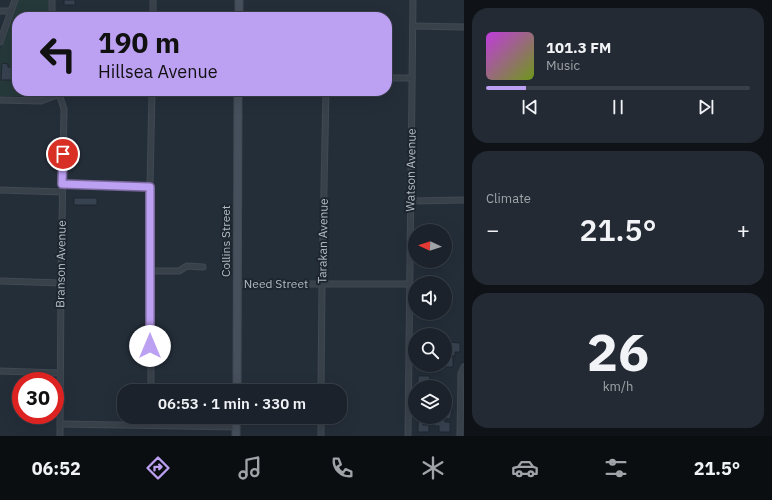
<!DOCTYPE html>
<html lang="en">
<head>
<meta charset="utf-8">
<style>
  body { margin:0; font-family:"IBM Plex Sans",sans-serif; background:#242a33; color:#f1f3f6; height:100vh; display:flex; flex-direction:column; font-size:15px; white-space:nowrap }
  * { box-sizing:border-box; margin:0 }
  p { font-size:13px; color:#a0a4a9 }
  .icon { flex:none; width:22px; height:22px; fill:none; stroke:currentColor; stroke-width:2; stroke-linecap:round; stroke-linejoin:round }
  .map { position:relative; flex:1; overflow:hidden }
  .drawer { display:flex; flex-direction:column; gap:8px; padding:8px; background:#0f1318; width:308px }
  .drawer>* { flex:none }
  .guide { position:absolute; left:12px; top:12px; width:380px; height:84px; border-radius:16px; box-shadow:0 4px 16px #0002,0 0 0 1px #393f47; background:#bca0f2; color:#111; overflow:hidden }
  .needle { width:26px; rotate:274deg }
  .tools { position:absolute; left:408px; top:224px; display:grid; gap:8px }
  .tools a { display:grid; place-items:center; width:44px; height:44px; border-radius:50%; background:#1b222b; box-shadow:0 4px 16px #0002,0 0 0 1px #393f47; font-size:20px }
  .speed { position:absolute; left:12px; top:372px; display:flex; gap:8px; font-size:20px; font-weight:700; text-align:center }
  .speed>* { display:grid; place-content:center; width:52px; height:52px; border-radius:50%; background:#1b222b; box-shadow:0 4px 16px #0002,0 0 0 1px #393f47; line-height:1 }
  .speed .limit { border:6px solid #d22; background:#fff; color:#111 }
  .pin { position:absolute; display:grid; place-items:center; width:34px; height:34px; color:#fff; margin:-17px; border:2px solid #fff; border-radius:50%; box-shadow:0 1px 4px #0007 }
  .me { position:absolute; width:44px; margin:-22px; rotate:0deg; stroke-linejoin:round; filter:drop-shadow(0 0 3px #0008) }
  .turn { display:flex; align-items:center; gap:14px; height:84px; padding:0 20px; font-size:18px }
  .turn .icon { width:52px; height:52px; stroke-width:2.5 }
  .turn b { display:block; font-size:28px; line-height:34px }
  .big { font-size:30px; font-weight:600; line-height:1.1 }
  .drawer .card { flex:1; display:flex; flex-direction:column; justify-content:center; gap:6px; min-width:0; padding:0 14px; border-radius:16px; background:#242a33 }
  .drawer .dial { align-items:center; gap:0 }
  .dial b { font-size:52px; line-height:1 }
  .song { display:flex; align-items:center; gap:12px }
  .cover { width:48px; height:48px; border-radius:6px; background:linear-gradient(135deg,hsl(290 70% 55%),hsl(80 70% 35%)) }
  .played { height:4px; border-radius:2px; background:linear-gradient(90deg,#bca0f2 15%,#393f47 15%) }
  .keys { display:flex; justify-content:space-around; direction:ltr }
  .heat { display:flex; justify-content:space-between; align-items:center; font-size:22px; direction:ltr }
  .trip { position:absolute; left:117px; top:384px; width:230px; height:40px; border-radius:16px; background:#1b222b; box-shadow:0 4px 16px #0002,0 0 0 1px #393f47; font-weight:600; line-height:40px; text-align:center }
  .tabs { display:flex; height:64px; justify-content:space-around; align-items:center; background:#0b0e11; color:#a0a4a9 }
  .tabs .icon { width:28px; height:28px }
  .tabs .active { color:#bca0f2 }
  .tabs b { font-size:18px; color:#f1f3f6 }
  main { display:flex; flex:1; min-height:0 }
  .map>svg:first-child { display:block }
  .green { fill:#26393a }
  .building { fill:#374250; stroke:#1f2731 }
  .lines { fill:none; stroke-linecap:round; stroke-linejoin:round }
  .street-casing { stroke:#414953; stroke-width:7 }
  .secondary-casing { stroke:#414953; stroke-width:9 }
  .street { stroke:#38404a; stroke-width:5 }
  .secondary { stroke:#464f5c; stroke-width:7 }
  .route-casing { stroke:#7a689d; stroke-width:10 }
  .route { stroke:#bca0f2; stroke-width:7 }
  .labels { text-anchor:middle; stroke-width:4; stroke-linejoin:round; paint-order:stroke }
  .street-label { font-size:12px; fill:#b3bbc5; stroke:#1d252f }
</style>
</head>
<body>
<main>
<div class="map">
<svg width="464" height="436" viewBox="0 0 464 436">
  <rect width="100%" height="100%" fill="#242e39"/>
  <polygon class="green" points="18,0 49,0 48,17 17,17 17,91 47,91 47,95 40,96 0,96 0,50"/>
  <g class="building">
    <rect x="64" y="0" width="11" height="5"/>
    <polygon points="2,63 8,64 8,67 12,67 12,80 1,80"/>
    <rect x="74" y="198" width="23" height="7"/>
    <polygon points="445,342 460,343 460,352 455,352 455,356 448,356 449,351 445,351"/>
    <polygon points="446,357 453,357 453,367 440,367 440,365 445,365"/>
    <polygon points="418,376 430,376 429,384 418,384"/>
    <polygon points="445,411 452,411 450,419 440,418 445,417"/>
    <rect x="417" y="417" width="13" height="2"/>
    <polygon points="434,420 445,420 445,422 450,422 450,432 439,432 439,426 434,426"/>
    <polygon points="418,422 423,422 423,425 429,425 429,432 418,432"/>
  </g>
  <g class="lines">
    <g class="street-casing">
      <g id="street">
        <polyline points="0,11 11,11"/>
        <polyline points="52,17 52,0"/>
        <polyline points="153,17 153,0"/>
        <polyline points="413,26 464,27"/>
        <polyline points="0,42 15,0"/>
        <polyline points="387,78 412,78"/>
        <polyline points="59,94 64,109 61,283 60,436"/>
        <polyline points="0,100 41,101 67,91"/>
        <polyline points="62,185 150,187"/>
        <polyline points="0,190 62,192"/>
        <polyline points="411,201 464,200"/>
        <polyline points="150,271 179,271 187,266 203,267"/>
        <polyline points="0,281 61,283"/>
        <polyline points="237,284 410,284"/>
        <polyline points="0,371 60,373"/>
        <polyline points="151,391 150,187 152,91"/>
        <polyline points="321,391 322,284 326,91"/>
        <polyline points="151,417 151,425"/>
        <polyline points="60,424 236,427"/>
        <polyline points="321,436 321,417"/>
        <polyline points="408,436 413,0"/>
        <polyline points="460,436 461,374 464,367"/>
      </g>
    </g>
    <g class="secondary-casing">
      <g id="secondary">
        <polyline points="239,17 239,0"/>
        <polyline points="237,391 238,91"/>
        <polyline points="236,436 236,417"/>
      </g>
    </g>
    <use href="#street" class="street"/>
    <use href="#secondary" class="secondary"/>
  </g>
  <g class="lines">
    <g class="route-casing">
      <polyline id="route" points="63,154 62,184 150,187 150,346"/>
    </g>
    <use href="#route" class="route"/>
  </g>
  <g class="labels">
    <g class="street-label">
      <text transform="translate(411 170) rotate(-89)" y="4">Watson Avenue</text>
      <text transform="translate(226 241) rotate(-90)" y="4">Collins Street</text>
      <text transform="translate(323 241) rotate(-89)" y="4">Tarakan Avenue</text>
      <text transform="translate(61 264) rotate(-89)" y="4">Branson Avenue</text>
      <text x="276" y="288">Need Street</text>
    </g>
  </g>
</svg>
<div class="tools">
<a><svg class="needle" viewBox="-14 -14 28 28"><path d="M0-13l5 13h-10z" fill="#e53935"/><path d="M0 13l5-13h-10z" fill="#a0a4a9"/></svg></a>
<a><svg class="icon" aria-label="sound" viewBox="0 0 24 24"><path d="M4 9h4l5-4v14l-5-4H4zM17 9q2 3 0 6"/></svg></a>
<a><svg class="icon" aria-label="search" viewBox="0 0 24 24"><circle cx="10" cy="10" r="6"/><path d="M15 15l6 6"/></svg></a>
<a><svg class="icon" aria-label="layers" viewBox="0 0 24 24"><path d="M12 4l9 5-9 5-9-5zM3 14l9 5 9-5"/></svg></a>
</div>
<div class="speed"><div class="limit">30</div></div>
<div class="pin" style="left:63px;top:154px;background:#d93025"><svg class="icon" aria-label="arrive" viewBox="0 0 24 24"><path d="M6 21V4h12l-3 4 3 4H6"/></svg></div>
<svg class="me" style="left:150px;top:346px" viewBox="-20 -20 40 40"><circle r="19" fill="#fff"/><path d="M0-13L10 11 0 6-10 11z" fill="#bca0f2"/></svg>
<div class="trip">06:53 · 1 min · 330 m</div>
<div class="guide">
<div class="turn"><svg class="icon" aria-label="left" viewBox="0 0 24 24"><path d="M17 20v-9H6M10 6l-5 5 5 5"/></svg><div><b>190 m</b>Hillsea Avenue</div></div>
</div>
</div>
<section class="drawer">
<div class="card">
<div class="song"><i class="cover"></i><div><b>101.3 FM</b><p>Music</p></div></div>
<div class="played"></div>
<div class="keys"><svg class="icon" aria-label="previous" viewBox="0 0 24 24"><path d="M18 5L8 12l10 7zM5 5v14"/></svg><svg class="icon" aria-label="pause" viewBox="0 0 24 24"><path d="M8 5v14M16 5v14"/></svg><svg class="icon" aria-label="next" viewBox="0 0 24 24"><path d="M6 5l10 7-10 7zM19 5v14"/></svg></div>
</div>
<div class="card"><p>Climate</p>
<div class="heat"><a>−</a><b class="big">21.5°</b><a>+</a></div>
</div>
<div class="card dial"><b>26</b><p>km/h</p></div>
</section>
</main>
<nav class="tabs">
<b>06:52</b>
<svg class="icon active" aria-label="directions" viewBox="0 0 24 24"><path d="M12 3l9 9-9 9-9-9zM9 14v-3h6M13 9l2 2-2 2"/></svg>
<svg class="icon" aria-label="music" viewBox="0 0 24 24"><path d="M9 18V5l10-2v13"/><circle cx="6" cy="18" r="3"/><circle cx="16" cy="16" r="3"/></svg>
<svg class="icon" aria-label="phone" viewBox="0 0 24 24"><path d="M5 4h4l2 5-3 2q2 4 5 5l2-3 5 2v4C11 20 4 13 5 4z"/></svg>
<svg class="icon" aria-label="climate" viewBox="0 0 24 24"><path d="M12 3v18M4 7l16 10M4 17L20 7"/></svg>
<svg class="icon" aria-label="car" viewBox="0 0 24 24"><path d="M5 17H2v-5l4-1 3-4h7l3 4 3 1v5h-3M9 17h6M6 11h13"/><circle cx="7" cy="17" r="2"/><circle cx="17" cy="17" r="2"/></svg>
<svg class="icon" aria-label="filters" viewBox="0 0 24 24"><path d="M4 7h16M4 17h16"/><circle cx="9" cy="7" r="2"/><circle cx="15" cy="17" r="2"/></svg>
<b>21.5°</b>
</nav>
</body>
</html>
